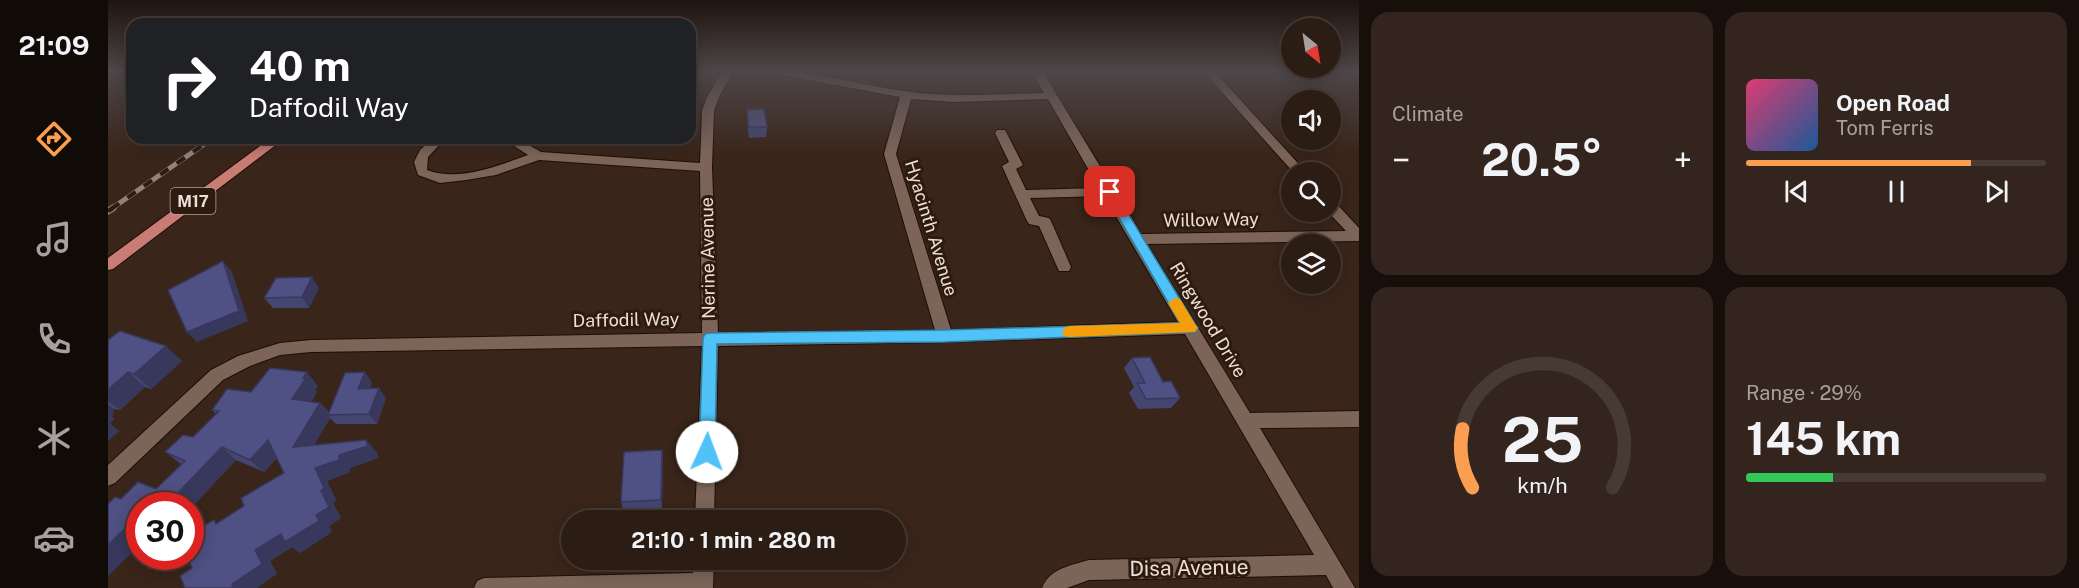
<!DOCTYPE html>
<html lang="en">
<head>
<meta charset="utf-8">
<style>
  body { margin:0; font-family:"Public Sans",sans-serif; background:#33251d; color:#f1f3f6; height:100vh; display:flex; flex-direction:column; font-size:22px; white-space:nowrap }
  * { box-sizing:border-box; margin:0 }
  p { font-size:20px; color:#a6a1a0 }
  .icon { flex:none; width:33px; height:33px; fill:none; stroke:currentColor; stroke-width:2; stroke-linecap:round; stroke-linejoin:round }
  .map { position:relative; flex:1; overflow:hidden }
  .drawer { display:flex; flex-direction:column; gap:12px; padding:12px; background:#180f0b; width:720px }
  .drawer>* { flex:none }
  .banner { position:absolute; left:18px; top:18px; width:570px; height:126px; border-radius:18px; box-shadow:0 3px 15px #0003,0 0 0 2px #473a34; background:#202124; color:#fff; overflow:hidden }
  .needle { width:39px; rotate:150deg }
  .tools { position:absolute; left:1173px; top:18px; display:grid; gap:12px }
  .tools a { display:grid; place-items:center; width:60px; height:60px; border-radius:50%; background:#2b1c14; box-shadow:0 3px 15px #0003,0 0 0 2px #473a34; font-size:30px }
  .speed { position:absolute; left:18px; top:492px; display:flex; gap:12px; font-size:30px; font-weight:700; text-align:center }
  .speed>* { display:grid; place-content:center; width:78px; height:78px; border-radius:50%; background:#2b1c14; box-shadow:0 3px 15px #0003,0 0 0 2px #473a34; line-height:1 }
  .speed .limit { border:9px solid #d22; background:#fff; color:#111 }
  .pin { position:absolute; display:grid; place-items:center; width:51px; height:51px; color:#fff; margin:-26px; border-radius:12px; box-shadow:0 3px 9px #0006 }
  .me { position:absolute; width:66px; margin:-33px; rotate:2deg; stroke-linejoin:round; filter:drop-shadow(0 0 4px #0008) }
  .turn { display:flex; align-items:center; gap:21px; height:126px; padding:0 24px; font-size:27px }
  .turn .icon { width:78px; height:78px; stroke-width:2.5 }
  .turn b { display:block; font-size:42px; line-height:51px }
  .big { font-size:45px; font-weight:700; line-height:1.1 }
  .drawer .tile { flex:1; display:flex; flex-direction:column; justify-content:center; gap:9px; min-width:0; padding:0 21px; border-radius:18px; background:#33251d }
  .drawer .dial { align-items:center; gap:0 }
  .dial svg { height:156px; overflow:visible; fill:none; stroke:#473a34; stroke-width:7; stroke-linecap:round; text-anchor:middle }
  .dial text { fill:#f1f3f6; stroke:none }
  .song { display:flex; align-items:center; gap:18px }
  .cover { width:72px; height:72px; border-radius:9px; background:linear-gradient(135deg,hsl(340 70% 55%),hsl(210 70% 35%)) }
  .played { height:6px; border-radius:3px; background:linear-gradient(90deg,#fb9e51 75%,#473a34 75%) }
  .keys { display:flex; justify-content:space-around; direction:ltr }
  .heat { display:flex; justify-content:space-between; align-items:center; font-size:33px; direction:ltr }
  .charge { height:9px; border-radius:4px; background:linear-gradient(90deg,#34c759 29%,#473a34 0) }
  .drawer .tiles { flex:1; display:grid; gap:12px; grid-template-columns:repeat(2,1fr) }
  .trip { position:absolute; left:453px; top:510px; width:345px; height:60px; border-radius:30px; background:#2b1c14; box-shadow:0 3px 15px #0003,0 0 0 2px #473a34; font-weight:700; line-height:60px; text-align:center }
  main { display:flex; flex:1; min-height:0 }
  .tab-bar { display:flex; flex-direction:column; width:108px; justify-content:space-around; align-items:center; background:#110b08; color:#a6a1a0 }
  .tab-bar .icon { width:42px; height:42px }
  .tab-bar .current { color:#fb9e51 }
  .tab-bar b { font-size:27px; color:#f1f3f6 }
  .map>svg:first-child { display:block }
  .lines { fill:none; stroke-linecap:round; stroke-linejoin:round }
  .minor-casing { stroke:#1f0e04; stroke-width:2 }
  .major-casing { stroke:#1f0e04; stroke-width:2 }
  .minor { fill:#7c6558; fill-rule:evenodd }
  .major { fill:#c97c73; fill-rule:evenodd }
  .rail-far1-casing { stroke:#938279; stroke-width:5 }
  .rail-casing { stroke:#938279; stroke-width:7 }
  .rail-far1 { stroke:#2e1b10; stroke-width:4; stroke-dasharray:10; stroke-linecap:butt }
  .rail { stroke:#2e1b10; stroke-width:4.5; stroke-dasharray:14; stroke-linecap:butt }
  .wall { fill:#444571 }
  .shaded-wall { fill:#37385c }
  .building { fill:#4f5083; stroke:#37385c; stroke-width:1.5 }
  .route { fill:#4fc3f7; stroke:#337fa1; stroke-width:1.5 }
  .slow { fill:#f59e0b }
  .labels { text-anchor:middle; stroke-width:6; stroke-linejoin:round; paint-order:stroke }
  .shield { fill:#2e1b10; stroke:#b4a49c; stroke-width:1.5 }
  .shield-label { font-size:16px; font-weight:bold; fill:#eddfd8 }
  .street-label { font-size:18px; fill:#eddfd8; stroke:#2e1b10 }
  .near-street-label { font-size:21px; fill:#eddfd8; stroke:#2e1b10 }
</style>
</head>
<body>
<main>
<nav class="tab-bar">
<b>21:09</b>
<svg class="icon current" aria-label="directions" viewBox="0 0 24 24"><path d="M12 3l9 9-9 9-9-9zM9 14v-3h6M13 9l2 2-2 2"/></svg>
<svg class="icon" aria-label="music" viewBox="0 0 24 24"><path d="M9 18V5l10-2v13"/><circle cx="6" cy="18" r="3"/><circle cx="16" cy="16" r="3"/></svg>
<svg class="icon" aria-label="phone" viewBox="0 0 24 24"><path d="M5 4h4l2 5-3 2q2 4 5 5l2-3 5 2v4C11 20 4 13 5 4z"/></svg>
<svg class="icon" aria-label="climate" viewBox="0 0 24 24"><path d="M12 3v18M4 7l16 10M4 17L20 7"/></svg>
<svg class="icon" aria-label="car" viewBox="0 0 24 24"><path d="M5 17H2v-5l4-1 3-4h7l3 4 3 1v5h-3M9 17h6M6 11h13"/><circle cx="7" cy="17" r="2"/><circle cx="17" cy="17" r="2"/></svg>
</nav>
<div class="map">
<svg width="1251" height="588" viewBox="0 0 1251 588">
  <rect width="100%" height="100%" fill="#39251a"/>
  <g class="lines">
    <g class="minor-casing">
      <g id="minor">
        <path d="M 614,72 L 625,72 L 611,97 L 606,111 L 604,167 L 610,333 L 827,330 L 776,154 L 792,97 L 673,75 L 668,72 C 711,72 753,85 796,91 C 843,98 890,94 936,93 L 924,72 L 935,72 L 1033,234 L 1238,231 L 1220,212 L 1222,212 L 1222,201 L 1227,202 L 1251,228 L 1251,241 L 1039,244 L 1142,413 L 1251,411 L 1251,427 L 1152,428 L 1247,588 L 1225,588 L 1218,575 L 981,580 L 959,588 L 934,588 C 942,568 962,566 981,560 L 1206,555 L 1077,334 L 837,342 L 610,346 L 606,520 L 587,520 L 594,346 L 203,352 L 172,355 L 142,366 L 115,380 L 7,483 L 0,486 L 0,465 L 103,370 L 130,356 L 172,343 L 203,340 L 594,333 L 592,171 L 431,160 L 388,175 L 358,180 L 332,183 L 310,175 L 306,162 L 312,150 L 325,138 L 338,138 L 320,157 L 319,170 C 351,182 389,166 420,155 L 394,138 L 409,138 L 433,152 L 592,163 L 594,111 L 599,97 ZM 803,99 L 846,102 L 940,99 L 991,188 L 918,190 L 908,169 L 915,165 L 897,130 L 889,130 L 887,133 L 901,162 L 894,166 L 919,221 L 921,224 L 931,226 L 951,271 L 961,271 L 963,267 L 943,221 L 941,218 L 931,216 L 922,198 L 996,196 L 1070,322 L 843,330 L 788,154 Z"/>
        <polygon points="1096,72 1107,72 1198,172 1185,172"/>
        <polygon points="586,560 606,560 605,588 366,588 369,581 376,578 585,573"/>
      </g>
    </g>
    <g class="major-casing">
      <polygon id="major" points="163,138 177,138 5,269 0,270 0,258"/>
    </g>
    <use href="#minor" class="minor"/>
    <use href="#major" class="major"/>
    <g class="rail-far1-casing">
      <polyline id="rail-far1" points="3,209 105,138"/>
    </g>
    <g class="rail-casing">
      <polyline id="rail" points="0,211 5,208"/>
    </g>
    <use href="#rail-far1" class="rail-far1"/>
    <use href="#rail" class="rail"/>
  </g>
  <g class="wall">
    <polygon points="639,110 659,127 658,137 641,138 639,120"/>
    <polygon points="211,288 201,308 165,308 156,298"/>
    <polygon points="0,340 74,361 43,389 37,387 12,410 6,409 4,417 6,419 2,424 11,431 0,441"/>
    <polygon points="1024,358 1055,382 1072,398 1063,408 1030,409 1021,393 1026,387 1016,368"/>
    <polygon points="264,382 262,388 278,398 269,424 228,424 222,418 206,445 258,440 269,453 270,458 242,468 242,472 219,481 228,500 225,503 233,518 221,526 224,532 192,553 184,547 162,561 169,574 84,568 110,523 136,506 176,473 169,458 156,472 128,460 84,507 91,512 82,522 82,506 32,506 32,544 0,576 0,504 13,499 48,489 73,464 57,452 85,437 108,414 104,410 143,392 210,386 207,390 209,392 203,402 212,403 221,412"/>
    <polygon points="554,450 555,459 554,508 515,510 513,502"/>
  </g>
  <g class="shaded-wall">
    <polygon points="115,261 124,272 140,321 89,342 79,332"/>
    <polygon points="204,277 211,288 201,308 194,297"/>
    <polygon points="58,346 74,361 43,389 26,374"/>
    <polygon points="20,372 37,387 12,410 0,401 0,390"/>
    <polygon points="199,372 210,386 207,390 209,392 196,413 184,399"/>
    <polygon points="257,372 264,382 258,398 250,389"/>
    <polygon points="271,388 278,398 269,424 261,414"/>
    <polygon points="212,403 223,415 220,415 222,418 198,459 185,447"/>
    <polygon points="0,405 6,409 4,417 6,419 2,424 11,431 0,441"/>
    <polygon points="160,440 173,453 156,472 142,460"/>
    <polygon points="258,440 269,453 270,458 242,468 242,472 219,481 228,500 225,503 233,518 221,526 224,532 192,553 184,547 162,561 169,574 149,588 125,588 124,584 147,550 173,534 208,515 213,491 207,468"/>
    <polygon points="114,447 128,460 84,507 91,512 82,522 82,506 70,506 66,497"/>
    <polygon points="554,450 555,459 554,508 553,500"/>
    <polygon points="28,518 32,520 32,544 0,576 0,545"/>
  </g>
  <g class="building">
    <polygon points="656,109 659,127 641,127 639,110"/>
    <polygon points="115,261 131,311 79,332 60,290"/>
    <polygon points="204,277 194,297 156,298 168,278"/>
    <polygon points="12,331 58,346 26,374 20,372 0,390 0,340"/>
    <polygon points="1042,357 1055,382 1063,381 1072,398 1038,399 1029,383 1037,383 1024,358"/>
    <polygon points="162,368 199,372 195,378 198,378 184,399 212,403 185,447 258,440 260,446 231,455 231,460 207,468 216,488 213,491 221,507 208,515 211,521 177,542 173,534 147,550 154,564 124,584 125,588 77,588 72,576 84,568 79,556 82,556 82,542 97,525 106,520 108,524 136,506 133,498 176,473 160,440 142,460 114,447 66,497 74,501 70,506 32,506 32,520 28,518 0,545 0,504 7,497 13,499 30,482 48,489 77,461 57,452 75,435 85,437 111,411 104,410 119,389 143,392"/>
    <polygon points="257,372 250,389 271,388 261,414 220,415 237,373"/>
    <polygon points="554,450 553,500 513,502 516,452"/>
  </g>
  <linearGradient id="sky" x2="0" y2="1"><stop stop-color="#1f140e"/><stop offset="0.46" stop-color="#4e4649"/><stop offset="1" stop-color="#4e4649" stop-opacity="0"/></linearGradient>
  <rect width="1251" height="155" fill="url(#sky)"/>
  <polygon class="route" points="1002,188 1007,192 1087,324 1090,328 1087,332 837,342 609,344 607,452 605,458 599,460 593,458 591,452 595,338 597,334 602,333 837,330 1072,323 996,192"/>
  <polygon class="slow" points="1067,298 1072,299 1087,324 1090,328 1087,332 961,337 956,336 954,332 956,328 961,326 1072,323 1060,303"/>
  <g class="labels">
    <rect class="shield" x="62.5" y="188" width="45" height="26" rx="4.5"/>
    <g class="shield-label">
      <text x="85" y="207">M17</text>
    </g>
    <g class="street-label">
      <text transform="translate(1103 220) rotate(-1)" y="6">Willow Way</text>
      <text transform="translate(823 228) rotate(73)" y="6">Hyacinth Avenue</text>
      <text transform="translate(600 258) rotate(-91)" y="6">Nerine Avenue</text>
      <text transform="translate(518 320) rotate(-1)" y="6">Daffodil Way</text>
      <text transform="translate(1100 320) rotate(59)" y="6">Ringwood Drive</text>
    </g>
    <g class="near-street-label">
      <text transform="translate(1081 568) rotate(-1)" y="7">Disa Avenue</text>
    </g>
  </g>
</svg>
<div class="tools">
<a><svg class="needle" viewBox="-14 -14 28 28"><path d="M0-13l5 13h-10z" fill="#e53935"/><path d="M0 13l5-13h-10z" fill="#a6a1a0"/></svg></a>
<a><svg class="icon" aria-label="sound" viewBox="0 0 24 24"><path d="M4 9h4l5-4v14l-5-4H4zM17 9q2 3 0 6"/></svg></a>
<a><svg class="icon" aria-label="search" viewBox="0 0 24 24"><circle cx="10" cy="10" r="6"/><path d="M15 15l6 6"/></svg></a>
<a><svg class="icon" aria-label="layers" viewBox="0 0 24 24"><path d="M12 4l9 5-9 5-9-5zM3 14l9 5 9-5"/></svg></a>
</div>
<div class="speed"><div class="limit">30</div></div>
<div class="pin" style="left:1002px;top:192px;background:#d93025"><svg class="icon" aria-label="arrive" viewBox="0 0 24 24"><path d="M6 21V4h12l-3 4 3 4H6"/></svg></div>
<svg class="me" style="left:599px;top:452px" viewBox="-20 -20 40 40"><circle r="19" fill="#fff"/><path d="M0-13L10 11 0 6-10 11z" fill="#4fc3f7"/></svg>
<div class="trip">21:10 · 1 min · 280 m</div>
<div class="banner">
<div class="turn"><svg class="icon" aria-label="right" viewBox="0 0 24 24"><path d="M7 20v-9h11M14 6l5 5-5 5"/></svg><div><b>40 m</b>Daffodil Way</div></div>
</div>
</div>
<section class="drawer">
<div class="tiles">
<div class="tile"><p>Climate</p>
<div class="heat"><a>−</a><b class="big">20.5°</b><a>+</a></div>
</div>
<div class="tile">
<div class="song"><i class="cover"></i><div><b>Open Road</b><p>Tom Ferris</p></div></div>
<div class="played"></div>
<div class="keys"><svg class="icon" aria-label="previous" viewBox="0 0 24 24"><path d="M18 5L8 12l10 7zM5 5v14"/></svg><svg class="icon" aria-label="pause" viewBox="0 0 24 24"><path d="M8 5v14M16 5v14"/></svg><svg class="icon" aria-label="next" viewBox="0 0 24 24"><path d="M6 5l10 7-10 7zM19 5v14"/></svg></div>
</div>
<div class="tile dial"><svg viewBox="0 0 100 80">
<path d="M14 69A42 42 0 1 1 86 69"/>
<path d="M14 69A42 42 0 0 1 9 39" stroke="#fb9e51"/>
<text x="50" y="56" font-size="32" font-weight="700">25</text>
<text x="50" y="72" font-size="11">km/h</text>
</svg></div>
<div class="tile"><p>Range · 29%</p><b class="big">145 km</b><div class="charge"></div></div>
</div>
</section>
</main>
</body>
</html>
